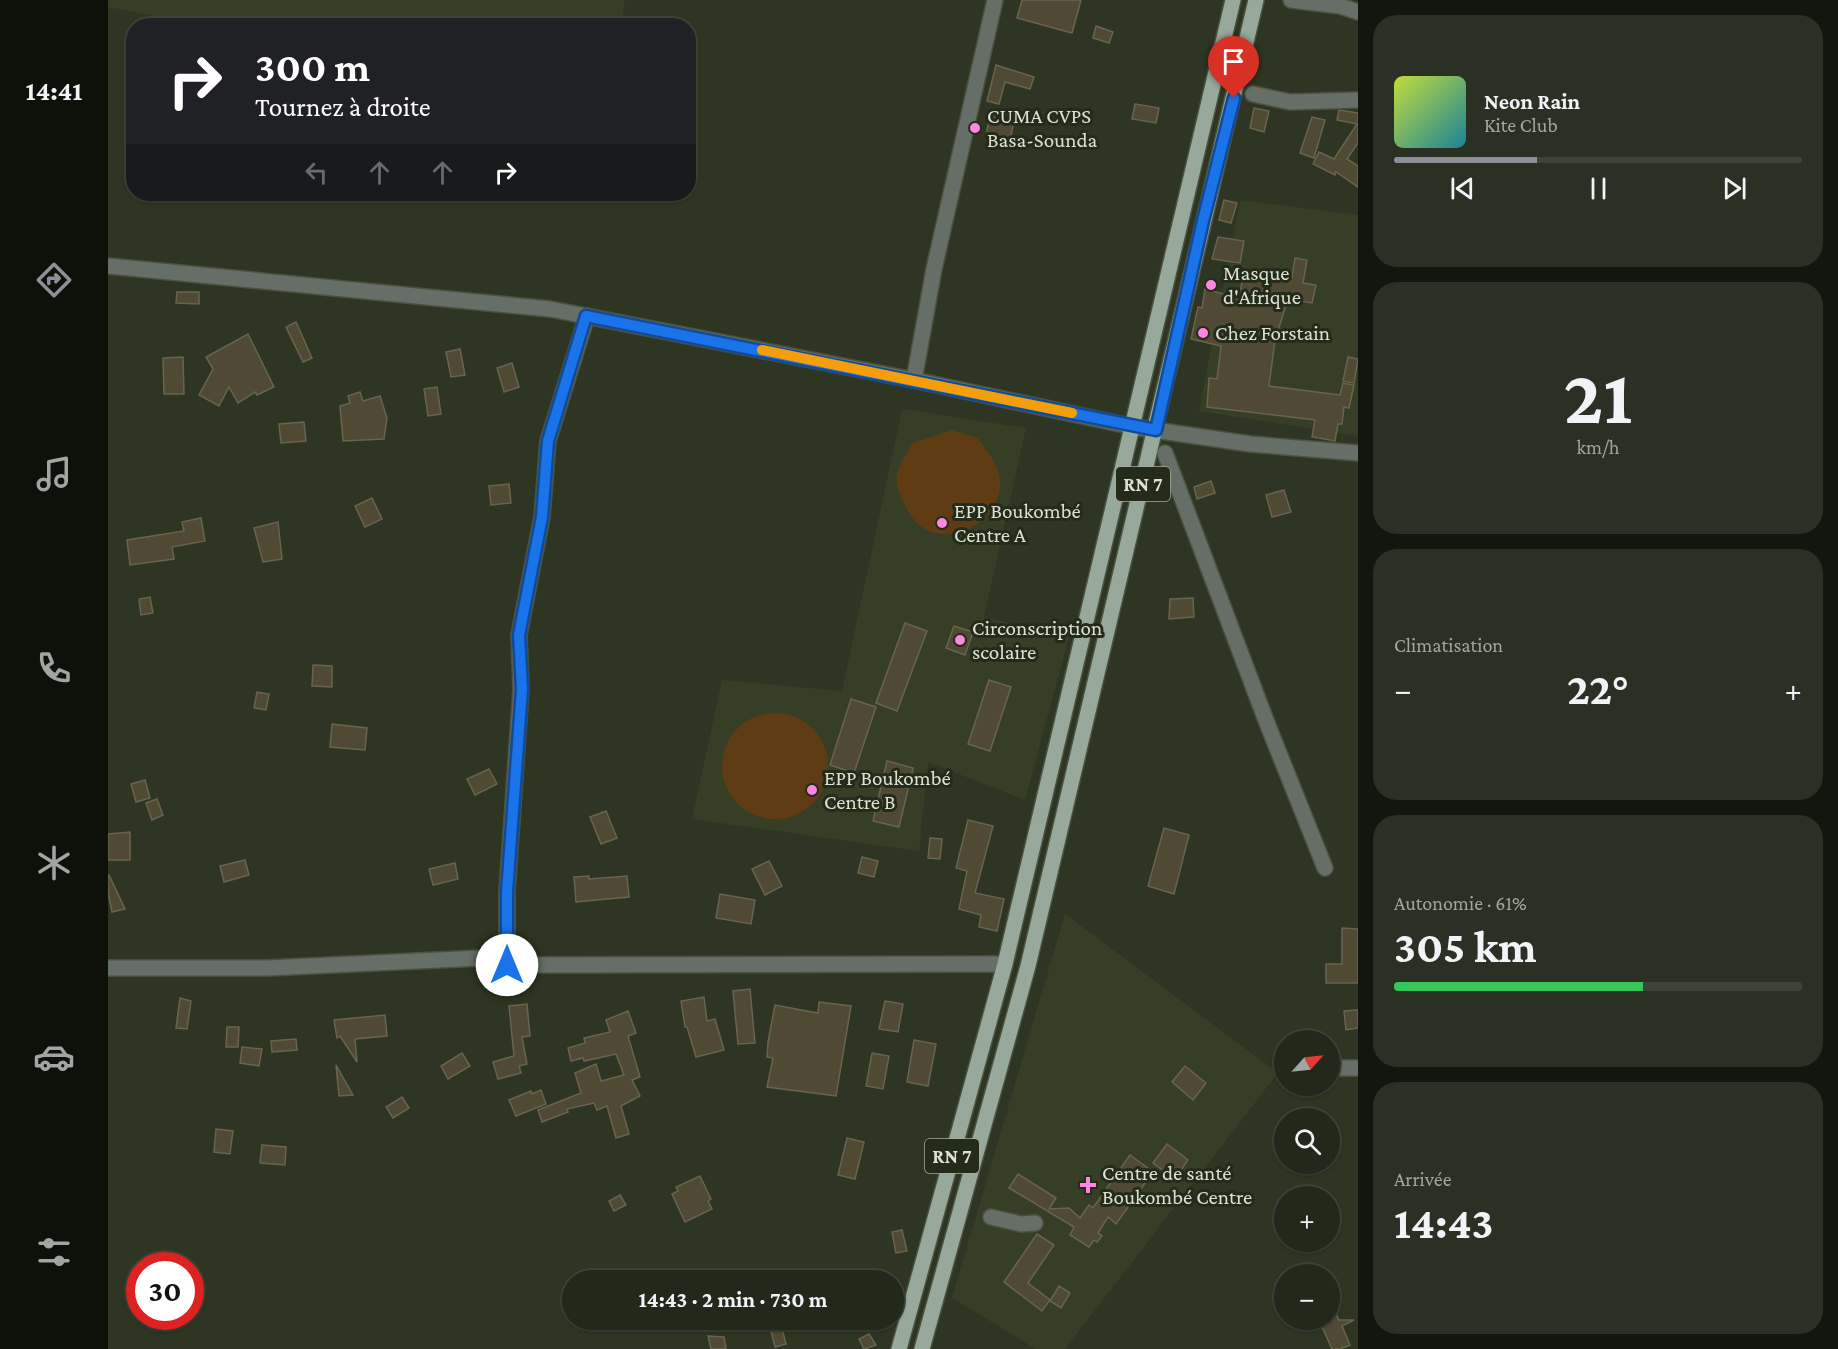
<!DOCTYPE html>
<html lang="fr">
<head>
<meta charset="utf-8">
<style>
  body { margin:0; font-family:"Crimson Pro",serif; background:#2a3023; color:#f1f3f6; height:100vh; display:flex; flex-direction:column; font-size:22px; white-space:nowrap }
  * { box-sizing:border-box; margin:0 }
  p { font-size:20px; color:#a2a6a2 }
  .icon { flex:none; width:33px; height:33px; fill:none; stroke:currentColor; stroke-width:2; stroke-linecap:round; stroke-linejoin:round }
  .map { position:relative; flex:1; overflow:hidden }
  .drawer { display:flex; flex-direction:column; gap:15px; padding:15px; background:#13160e; width:480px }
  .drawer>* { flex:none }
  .banner { position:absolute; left:18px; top:18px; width:570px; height:183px; border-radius:24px; box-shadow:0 2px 4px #0004,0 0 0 2px #3f4439; background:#202124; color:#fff; overflow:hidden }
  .needle { width:39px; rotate:63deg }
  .buttons { position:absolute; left:1166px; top:1030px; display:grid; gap:12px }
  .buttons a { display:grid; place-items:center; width:66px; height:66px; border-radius:50%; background:#22281a; box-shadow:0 2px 4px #0004,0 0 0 2px #3f4439; font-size:30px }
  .speed { position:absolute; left:18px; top:1252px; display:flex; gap:12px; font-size:30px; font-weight:700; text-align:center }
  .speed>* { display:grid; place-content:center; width:78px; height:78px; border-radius:50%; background:#22281a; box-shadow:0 2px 4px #0004,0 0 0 2px #3f4439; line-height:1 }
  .speed .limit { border:9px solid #d22; background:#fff; color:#111 }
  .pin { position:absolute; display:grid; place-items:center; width:51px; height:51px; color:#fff; margin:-62px -26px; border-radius:50% 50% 50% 0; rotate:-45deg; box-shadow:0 0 6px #0007 }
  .pin .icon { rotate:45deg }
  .me { position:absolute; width:66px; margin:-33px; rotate:0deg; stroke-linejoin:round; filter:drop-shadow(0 0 4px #0008) }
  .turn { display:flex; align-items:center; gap:21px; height:126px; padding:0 30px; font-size:27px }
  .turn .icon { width:78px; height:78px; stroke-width:2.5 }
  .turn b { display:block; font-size:42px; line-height:51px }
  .lanes { display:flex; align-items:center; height:57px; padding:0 30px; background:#0003; justify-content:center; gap:30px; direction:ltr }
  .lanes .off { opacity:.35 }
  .big { font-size:45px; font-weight:700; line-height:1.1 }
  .drawer .card { flex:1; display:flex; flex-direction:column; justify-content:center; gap:9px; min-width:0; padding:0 21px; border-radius:24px; background:#2a3023 }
  .drawer .dial { align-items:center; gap:0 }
  .dial b { font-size:78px; line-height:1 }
  .song { display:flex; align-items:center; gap:18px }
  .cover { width:72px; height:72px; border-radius:9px; background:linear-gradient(135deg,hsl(70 70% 55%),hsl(190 70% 35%)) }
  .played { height:6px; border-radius:3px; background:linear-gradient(90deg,#8c9099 35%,#3f4439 35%) }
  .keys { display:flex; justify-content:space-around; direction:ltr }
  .heat { display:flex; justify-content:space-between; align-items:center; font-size:33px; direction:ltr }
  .charge { height:9px; border-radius:4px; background:linear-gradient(90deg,#34c759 61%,#3f4439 0) }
  .trip { position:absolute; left:454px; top:1270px; width:342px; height:60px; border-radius:30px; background:#22281a; box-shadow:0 2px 4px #0004,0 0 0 2px #3f4439; font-weight:700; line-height:60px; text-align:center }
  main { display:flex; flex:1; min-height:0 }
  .dock { display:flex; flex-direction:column; width:108px; justify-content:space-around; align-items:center; background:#0e100a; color:#a2a6a2 }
  .dock .icon { width:42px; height:42px }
  .dock .selected { color:#8c9099 }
  .dock b { font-size:27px; color:#f1f3f6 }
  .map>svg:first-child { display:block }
  .built { fill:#363f26 }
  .garden { fill:#603c14 }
  .building { fill:#504a35; stroke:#69644e; stroke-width:1.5 }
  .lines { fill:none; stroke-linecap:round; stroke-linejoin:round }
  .minor-casing { stroke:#4a513f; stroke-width:18 }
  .major-casing { stroke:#4a513f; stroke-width:18 }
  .minor { stroke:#656e67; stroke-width:15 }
  .major { stroke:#96a99b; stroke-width:15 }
  .route-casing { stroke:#114b97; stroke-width:15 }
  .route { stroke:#1a73e8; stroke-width:10 }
  .slow { stroke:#f59e0b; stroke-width:10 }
  .poi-dot { fill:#fd86e2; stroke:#252b19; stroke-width:2 }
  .labels { text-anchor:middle; stroke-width:6; stroke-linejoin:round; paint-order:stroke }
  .shield { fill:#252b19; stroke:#a5aa9d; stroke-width:1.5 }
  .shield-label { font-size:20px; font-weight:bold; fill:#dce1d5 }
  .poi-label { font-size:21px; fill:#dce1d5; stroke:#252b19; text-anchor:start }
</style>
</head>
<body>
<main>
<nav class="dock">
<b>14:41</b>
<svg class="icon selected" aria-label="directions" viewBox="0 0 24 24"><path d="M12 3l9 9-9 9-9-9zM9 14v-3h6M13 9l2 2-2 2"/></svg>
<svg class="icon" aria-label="music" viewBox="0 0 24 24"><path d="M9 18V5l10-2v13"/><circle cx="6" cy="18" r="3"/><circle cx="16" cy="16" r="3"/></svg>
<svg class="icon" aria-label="phone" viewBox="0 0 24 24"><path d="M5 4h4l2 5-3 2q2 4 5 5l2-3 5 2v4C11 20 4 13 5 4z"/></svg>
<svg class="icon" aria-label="climate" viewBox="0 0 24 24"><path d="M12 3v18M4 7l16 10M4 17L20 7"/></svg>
<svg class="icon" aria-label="car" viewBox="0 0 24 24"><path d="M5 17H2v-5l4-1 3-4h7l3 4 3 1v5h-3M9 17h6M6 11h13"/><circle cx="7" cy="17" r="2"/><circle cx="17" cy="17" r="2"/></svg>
<svg class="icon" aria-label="filters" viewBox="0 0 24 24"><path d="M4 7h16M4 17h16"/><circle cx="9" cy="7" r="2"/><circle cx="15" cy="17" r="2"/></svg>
</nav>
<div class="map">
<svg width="1250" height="1349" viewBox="0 0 1250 1349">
  <rect width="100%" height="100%" fill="#2e3522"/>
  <g class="built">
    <polygon points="0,0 517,0 513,26 95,25 0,7"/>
    <polygon points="1132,200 1250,215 1250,436 1091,411"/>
    <polygon points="794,409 918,428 876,617 961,637 917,800 820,762 811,851 584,819 614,680 734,691"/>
    <polygon points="957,914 1170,1073 957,1349 928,1349 844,1298"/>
  </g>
  <g class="garden">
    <path d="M 844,430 C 851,433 863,435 870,439 C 874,443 877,450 881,454 C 924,510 829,569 799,509 C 782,476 787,473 805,443 Z"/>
    <circle cx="667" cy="766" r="53"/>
  </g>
  <g class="building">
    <polygon points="914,0 973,0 964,33 909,18"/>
    <polygon points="988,26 1005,32 1001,43 985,38"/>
    <polygon points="888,65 926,77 922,89 897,82 891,104 879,101"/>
    <polygon points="1027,104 1051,108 1048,123 1024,119"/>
    <polygon points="1146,108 1161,111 1156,132 1142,128"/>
    <polygon points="1231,110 1250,113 1250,143 1239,159 1250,166 1250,187 1228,172 1227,175 1205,164 1211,152 1226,159 1249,124 1229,120"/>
    <polygon points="883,112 907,117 902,140 878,135"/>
    <polygon points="1204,117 1217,120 1206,158 1192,153"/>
    <polygon points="1116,200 1129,203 1123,223 1111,220"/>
    <polygon points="1110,237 1136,241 1132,263 1104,259"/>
    <polygon points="1187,258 1199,260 1195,283 1208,285 1204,303 1180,299 1167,340 1161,386 1232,395 1235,383 1246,385 1241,408 1236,407 1234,424 1230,424 1227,441 1204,437 1207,420 1099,407 1101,378 1109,379 1113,346 1083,339 1090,307 1094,308 1097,289 1131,298 1136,270 1184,277"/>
    <polygon points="69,292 91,292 91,304 68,303"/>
    <polygon points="188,322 204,358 195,362 178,327"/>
    <polygon points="140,334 166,387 149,395 147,392 130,403 121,387 111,406 91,395 105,369 98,357"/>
    <polygon points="352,349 357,375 343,377 338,352"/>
    <polygon points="75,357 76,394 56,394 55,358"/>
    <polygon points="1240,357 1250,359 1246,383 1235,381"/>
    <polygon points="404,363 411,387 396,392 389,368"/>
    <polygon points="329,387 333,414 320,416 316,389"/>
    <polygon points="252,392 255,401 272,396 279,418 276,439 235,441 232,406 242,403 240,396"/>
    <polygon points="196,422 198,441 173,443 171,424"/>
    <polygon points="1103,481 1107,493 1089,499 1086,487"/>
    <polygon points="401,484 403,503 383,505 381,486"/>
    <polygon points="1176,490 1183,512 1164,517 1158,495"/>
    <polygon points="264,498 274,519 257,527 247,506"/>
    <polygon points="93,518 97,541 64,547 66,559 22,565 19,540 76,531 74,522"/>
    <polygon points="170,522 174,559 155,562 146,528"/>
    <polygon points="42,597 45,613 33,615 31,599"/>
    <polygon points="1085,598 1086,617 1061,619 1062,599"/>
    <polygon points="797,623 819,631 789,711 768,703"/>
    <polygon points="846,626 865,632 857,655 838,648"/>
    <polygon points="205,665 224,666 224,687 204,686"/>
    <polygon points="881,680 903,687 882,751 860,744"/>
    <polygon points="149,692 161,694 158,710 146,708"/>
    <polygon points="743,699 768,707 746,773 722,765"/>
    <polygon points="224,724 259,728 257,750 222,747"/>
    <polygon points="779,761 805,768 791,827 765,821"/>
    <polygon points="381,769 389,784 367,795 359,779"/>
    <polygon points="37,780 42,798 28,802 23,784"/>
    <polygon points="49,799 55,815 44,820 38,803"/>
    <polygon points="498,811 509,838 493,844 482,817"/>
    <polygon points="860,820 885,826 867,893 896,899 889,931 871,927 873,915 851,909 859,871 848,868"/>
    <polygon points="1056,828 1081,835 1066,894 1040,886"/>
    <polygon points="22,832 22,860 0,860 0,834"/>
    <polygon points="822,838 834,839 832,859 820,858"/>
    <polygon points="754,857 770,861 766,877 750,873"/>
    <polygon points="137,860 141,875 116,882 112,866"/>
    <polygon points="661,861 674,886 657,895 644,869"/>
    <polygon points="347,863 350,879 325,885 321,869"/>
    <polygon points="0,875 1,875 17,909 4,912 0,893"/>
    <polygon points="481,876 481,879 519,876 521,897 468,902 466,877"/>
    <polygon points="612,894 647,900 643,924 608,918"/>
    <polygon points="1234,928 1250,929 1250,983 1218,983 1218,964 1234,964"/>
    <polygon points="642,989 647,1043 630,1044 625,991"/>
    <polygon points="596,997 599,1021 607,1019 616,1050 588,1057 579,1027 577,1027 573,1001"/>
    <polygon points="72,998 83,1001 79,1029 68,1028"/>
    <polygon points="777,1001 795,1004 790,1032 771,1029"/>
    <polygon points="711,1002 743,1006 728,1096 659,1087 665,1058 659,1057 660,1042 667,1005 710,1013"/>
    <polygon points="419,1004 422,1036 414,1037 419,1064 411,1066 413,1073 390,1079 385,1062 406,1056 401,1006"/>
    <polygon points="1250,1010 1250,1028 1238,1030 1236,1011"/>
    <polygon points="520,1011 528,1033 520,1036 532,1077 524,1080 532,1096 513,1106 521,1134 508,1138 499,1106 489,1110 486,1103 459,1109 460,1112 434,1122 430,1110 473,1093 467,1073 488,1064 493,1081 516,1075 508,1054 476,1061 475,1058 463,1061 460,1048 477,1043 476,1038 502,1032 498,1020"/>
    <polygon points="277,1015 279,1036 247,1039 249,1062 232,1036 229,1038 226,1020"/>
    <polygon points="119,1027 131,1027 130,1047 118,1047"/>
    <polygon points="188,1039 189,1050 164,1052 163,1041"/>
    <polygon points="806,1040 828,1044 820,1086 799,1082"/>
    <polygon points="134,1047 154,1049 151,1066 132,1063"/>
    <polygon points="354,1053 362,1066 340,1079 333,1066"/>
    <polygon points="764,1053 781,1056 775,1089 758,1086"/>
    <polygon points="228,1065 245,1095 231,1096"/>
    <polygon points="1077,1066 1098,1083 1085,1100 1064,1082"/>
    <polygon points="433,1090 438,1104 408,1116 401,1100 423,1091 424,1094"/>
    <polygon points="294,1097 301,1108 285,1118 278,1107"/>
    <polygon points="108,1129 125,1131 122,1154 106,1152"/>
    <polygon points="739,1138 756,1142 747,1179 730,1175"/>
    <polygon points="1059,1144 1080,1160 1067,1179 1045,1163"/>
    <polygon points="154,1145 178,1147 177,1165 152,1163"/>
    <polygon points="1022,1155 1045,1172 1008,1224 1000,1217 990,1233 994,1236 989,1242 986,1240 981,1247 962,1235 966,1227 901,1188 910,1174 948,1198 941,1209 961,1208 972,1218 981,1205 985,1208"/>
    <polygon points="592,1176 603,1199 600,1201 604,1209 577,1222 564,1194 570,1191 568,1187"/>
    <polygon points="512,1195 518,1205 506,1211 501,1201"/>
    <polygon points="794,1230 799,1251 788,1253 784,1232"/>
    <polygon points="929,1234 946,1245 920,1283 942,1300 934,1311 896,1282"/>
    <polygon points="951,1286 962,1293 953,1308 942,1301"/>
    <polygon points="1221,1298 1231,1320 1246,1320 1234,1326 1242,1345 1232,1349 1224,1349 1211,1320 1221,1320"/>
    <polygon points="672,1321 678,1344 667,1347 661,1324"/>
    <polygon points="761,1334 768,1345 756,1349 751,1339"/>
    <polygon points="600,1336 616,1337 618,1349 603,1349"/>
  </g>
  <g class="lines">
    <g class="minor-casing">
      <g id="minor">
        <polyline points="1183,0 1232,6 1250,12"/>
        <polyline points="1145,94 1182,102 1250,100"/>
        <polyline points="0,266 442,309 806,380 1026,427 1142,444 1250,453"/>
        <polyline points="806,380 826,269 887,0"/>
        <polyline points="1057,453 1159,723 1217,868"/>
        <polyline points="399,965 399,892 413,689 411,635 434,517 440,441 479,316"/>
        <polyline points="0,968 159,968 373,958 399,965 897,964"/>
        <polyline points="1221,1068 1250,1068"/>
        <polyline points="883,1217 913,1224 927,1223"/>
      </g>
    </g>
    <g class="major-casing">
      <g id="major">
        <polyline points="791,1349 897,964 1125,0"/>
        <polyline points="814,1349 920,966 1148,0"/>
      </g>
    </g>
    <use href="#minor" class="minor"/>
    <use href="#major" class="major"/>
  </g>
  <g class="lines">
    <g class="route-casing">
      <polyline id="route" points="399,965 399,892 414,689 411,635 434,517 440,441 478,316 1048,430 1095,221 1126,98"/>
    </g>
    <use href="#route" class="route"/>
    <polyline class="slow" points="654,350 964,413"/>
  </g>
  <g class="poi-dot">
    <circle cx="867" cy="128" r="6"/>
    <circle cx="1103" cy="285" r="6"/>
    <circle cx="1095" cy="333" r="6"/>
    <circle cx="834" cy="523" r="6"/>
    <circle cx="852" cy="640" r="6"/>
    <circle cx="704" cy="790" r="6"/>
    <path d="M977 1176h6v6h6v6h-6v6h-6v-6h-6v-6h6z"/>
  </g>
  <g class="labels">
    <g class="shield">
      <rect x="1008" y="467" width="54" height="34" rx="4.5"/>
      <rect x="817" y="1139" width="54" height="34" rx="4.5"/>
    </g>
    <g class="shield-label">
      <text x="1035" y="491">RN 7</text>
      <text x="844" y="1163">RN 7</text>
    </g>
    <g class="poi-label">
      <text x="879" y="123">CUMA CVPS<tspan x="879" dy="24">Basa-Sounda</tspan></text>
      <text x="1115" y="280">Masque<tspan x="1115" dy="24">d'Afrique</tspan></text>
      <text x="1107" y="340">Chez Forstain</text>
      <text x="846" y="518">EPP Boukombé<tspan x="846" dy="24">Centre A</tspan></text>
      <text x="864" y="635">Circonscription<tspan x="864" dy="24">scolaire</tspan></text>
      <text x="716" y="785">EPP Boukombé<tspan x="716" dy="24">Centre B</tspan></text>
      <text x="994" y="1180">Centre de santé<tspan x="994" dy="24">Boukombé Centre</tspan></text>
    </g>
  </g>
</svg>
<div class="buttons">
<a><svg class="needle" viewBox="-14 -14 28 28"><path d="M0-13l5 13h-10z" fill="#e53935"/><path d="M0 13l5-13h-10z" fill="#a2a6a2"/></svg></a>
<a><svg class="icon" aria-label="search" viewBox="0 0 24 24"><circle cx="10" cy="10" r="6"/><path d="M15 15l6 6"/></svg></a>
<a>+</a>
<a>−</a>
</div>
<div class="speed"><div class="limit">30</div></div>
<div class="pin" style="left:1126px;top:98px;background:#d93025"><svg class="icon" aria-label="arrive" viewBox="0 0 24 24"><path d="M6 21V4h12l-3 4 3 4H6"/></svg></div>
<svg class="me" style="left:399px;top:965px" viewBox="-20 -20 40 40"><circle r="19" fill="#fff"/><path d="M0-13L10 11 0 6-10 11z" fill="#1a73e8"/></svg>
<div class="trip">14:43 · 2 min · 730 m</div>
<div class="banner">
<div class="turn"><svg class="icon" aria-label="right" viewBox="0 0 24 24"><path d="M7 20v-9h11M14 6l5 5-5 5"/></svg><div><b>300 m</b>Tournez à droite</div></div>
<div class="lanes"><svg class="icon off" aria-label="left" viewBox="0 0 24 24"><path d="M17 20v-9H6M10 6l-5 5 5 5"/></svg><svg class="icon off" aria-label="ahead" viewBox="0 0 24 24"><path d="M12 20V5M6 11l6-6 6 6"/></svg><svg class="icon off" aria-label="ahead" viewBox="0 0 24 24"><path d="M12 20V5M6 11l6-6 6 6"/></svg><svg class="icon" aria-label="right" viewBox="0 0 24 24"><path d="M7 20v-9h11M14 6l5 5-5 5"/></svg></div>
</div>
</div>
<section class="drawer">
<div class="card">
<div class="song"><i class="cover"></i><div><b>Neon Rain</b><p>Kite Club</p></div></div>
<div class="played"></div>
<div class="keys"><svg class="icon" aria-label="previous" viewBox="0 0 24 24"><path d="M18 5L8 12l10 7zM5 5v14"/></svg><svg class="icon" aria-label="pause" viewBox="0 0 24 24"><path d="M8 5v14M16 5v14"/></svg><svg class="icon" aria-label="next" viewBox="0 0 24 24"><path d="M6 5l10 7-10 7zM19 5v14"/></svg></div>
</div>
<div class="card dial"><b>21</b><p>km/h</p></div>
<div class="card"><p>Climatisation</p>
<div class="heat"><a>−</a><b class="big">22°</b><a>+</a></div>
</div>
<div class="card"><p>Autonomie · 61%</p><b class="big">305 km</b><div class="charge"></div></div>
<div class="card"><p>Arrivée</p><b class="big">14:43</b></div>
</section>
</main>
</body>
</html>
